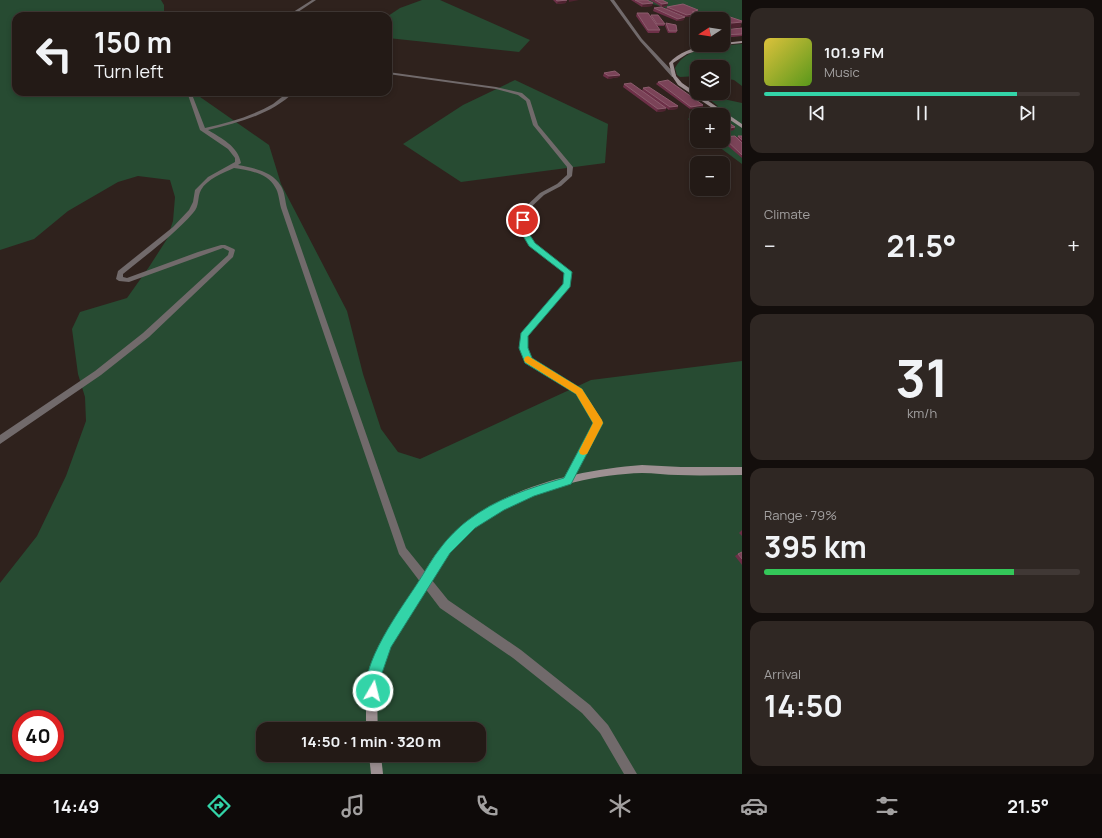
<!DOCTYPE html>
<html lang="en">
<head>
<meta charset="utf-8">
<style>
  body { margin:0; font-family:Manrope,sans-serif; background:#2f2723; color:#f1f3f6; height:100vh; display:flex; flex-direction:column; font-size:15px; white-space:nowrap }
  * { box-sizing:border-box; margin:0 }
  p { font-size:13px; color:#a3a1a1 }
  .icon { flex:none; width:22px; height:22px; fill:none; stroke:currentColor; stroke-width:2; stroke-linecap:round; stroke-linejoin:round }
  .map { position:relative; flex:1; overflow:hidden }
  .details { display:flex; flex-direction:column; gap:8px; padding:8px; background:#130e0c; width:360px }
  .details>* { flex:none }
  .top-card { position:absolute; left:12px; top:12px; width:380px; height:84px; border-radius:12px; box-shadow:0 2px 6px #0003,0 0 0 1px #403835; background:#231a16; color:#f1f3f6; overflow:hidden }
  .needle { width:26px; rotate:258deg }
  .controls { position:absolute; left:690px; top:12px; display:grid; gap:8px }
  .controls a { display:grid; place-items:center; width:40px; height:40px; border-radius:8px; background:#231a16; box-shadow:0 2px 6px #0003,0 0 0 1px #403835; font-size:20px }
  .speed { position:absolute; left:12px; top:710px; display:flex; gap:8px; font-size:20px; font-weight:700; text-align:center }
  .speed>* { display:grid; place-content:center; width:52px; height:52px; border-radius:50%; background:#231a16; box-shadow:0 2px 6px #0003,0 0 0 1px #403835; line-height:1 }
  .speed .limit { border:6px solid #d22; background:#fff; color:#111 }
  .pin { position:absolute; display:grid; place-items:center; width:34px; height:34px; color:#fff; margin:-17px; border:2px solid #fff; border-radius:50%; box-shadow:0 1px 4px #0007 }
  .me { position:absolute; width:44px; margin:-22px; rotate:8deg; stroke-linejoin:round; filter:drop-shadow(0 0 3px #0008) }
  .turn { display:flex; align-items:center; gap:14px; height:84px; padding:0 16px; font-size:18px }
  .turn .icon { width:52px; height:52px; stroke-width:2.5 }
  .turn b { display:block; font-size:28px; line-height:34px }
  .big { font-size:30px; font-weight:700; line-height:1.1 }
  .details .tile { flex:1; display:flex; flex-direction:column; justify-content:center; gap:6px; min-width:0; padding:0 14px; border-radius:12px; background:#2f2723 }
  .details .dial { align-items:center; gap:0 }
  .dial b { font-size:52px; line-height:1 }
  .song { display:flex; align-items:center; gap:12px }
  .cover { width:48px; height:48px; border-radius:6px; background:linear-gradient(135deg,hsl(50 70% 55%),hsl(90 70% 35%)) }
  .played { height:4px; border-radius:2px; background:linear-gradient(90deg,#33d4a8 80%,#403835 80%) }
  .keys { display:flex; justify-content:space-around; direction:ltr }
  .heat { display:flex; justify-content:space-between; align-items:center; font-size:22px; direction:ltr }
  .charge { height:6px; border-radius:3px; background:linear-gradient(90deg,#34c759 79%,#403835 0) }
  .trip { position:absolute; left:256px; top:722px; width:230px; height:40px; border-radius:12px; background:#231a16; box-shadow:0 2px 6px #0003,0 0 0 1px #403835; font-weight:700; line-height:40px; text-align:center }
  .tabs { display:flex; height:64px; justify-content:space-around; align-items:center; background:#0e0a09; color:#a3a1a1 }
  .tabs .icon { width:28px; height:28px }
  .tabs .current { color:#33d4a8 }
  .tabs b { font-size:18px; color:#f1f3f6 }
  main { display:flex; flex:1; min-height:0 }
  .map>svg:first-child { display:block }
  .green { fill:#274b32; fill-rule:evenodd }
  .lines { fill:none; stroke-linecap:round; stroke-linejoin:round }
  .street { fill:#716a6b; fill-rule:evenodd }
  .secondary { fill:#9d9092; fill-rule:evenodd }
  .wall { fill:#6d3048 }
  .shaded-wall { fill:#4f2330 }
  .building { fill:#7b4358; stroke:#8c5c6d }
  .route { fill:#33d4a8; stroke:#218a6d }
  .slow { fill:#f59e0b }
</style>
</head>
<body>
<main>
<div class="map">
<svg width="742" height="774" viewBox="0 0 742 774">
  <rect width="100%" height="100%" fill="#2f221d"/>
  <g class="green">
    <path d="M 0,0 L 161,0 L 164,5 L 164,16 L 16,16 L 16,92 L 193,92 L 269,145 L 281,184 L 347,311 L 363,374 L 381,429 L 398,452 L 420,459 L 591,380 L 742,361 L 742,774 L 0,774 L 0,583 L 37,536 L 66,476 L 86,421 L 85,397 L 78,374 L 72,329 L 80,312 L 127,298 L 149,267 L 167,239 L 173,221 L 175,197 L 170,180 L 138,176 L 118,182 L 68,211 L 34,239 L 0,250 ZM 21,719 L 55,719 L 55,753 L 21,753 ZM 263,729 L 479,729 L 479,755 L 263,755 Z"/>
    <polygon points="422,0 440,0 530,40 519,52 388,38 388,16 400,8"/>
    <polygon points="639,0 742,0 742,24 723,21 723,19 693,16"/>
    <path d="M 742,44 L 742,86 L 734,80 L 723,78 L 723,67 L 697,67 L 697,76 L 680,77 L 677,75 L 675,68 C 686,46 720,46 742,44 Z"/>
    <polygon points="515,80 608,124 605,163 461,182 403,144 463,105"/>
    <polygon points="714,97 742,103 742,164 711,141 723,141 723,115 697,115 697,130 688,119 692,115 718,106 709,99"/>
  </g>
  <g class="lines">
    <g class="street">
      <polygon points="312,0 316,0 292,16 287,16"/>
      <polygon points="610,0 614,0 642,39 676,75 676,77 672,77 640,41"/>
      <polygon points="388,72 496,87 522,93 530,100 538,125 573,167 572,176 561,186 544,195 527,211 526,229 534,244 571,272 569,287 528,336 528,348 531,358 582,390 602,423 570,484 567,485 564,484 562,481 594,423 576,394 525,362 520,348 521,333 564,284 565,273 530,246 520,229 521,211 540,193 557,184 567,175 567,167 533,125 526,101 518,95 496,89 388,74"/>
      <path d="M 187,92 L 191,92 L 205,128 C 228,123 252,116 273,104 C 280,99 286,92 294,92 C 272,114 238,123 208,130 C 221,138 238,146 241,163 L 238,165 C 253,168 272,171 281,186 C 285,192 285,201 287,208 L 406,548 L 448,600 L 521,650 L 590,705 L 608,725 L 637,774 L 624,774 L 600,733 L 582,713 L 513,658 L 440,608 L 399,554 L 281,208 C 279,201 279,193 275,187 C 268,173 247,170 234,168 C 223,173 207,179 201,190 C 197,197 200,206 193,213 C 173,236 147,254 123,274 L 123,277 L 127,278 L 198,252 L 221,245 L 225,245 L 234,249 L 235,250 L 233,257 L 149,337 L 101,375 L 0,444 L 0,435 L 95,371 L 143,333 L 228,255 L 229,251 L 223,248 L 129,282 L 119,281 L 116,279 L 118,271 L 173,227 L 189,210 L 193,202 L 195,190 L 208,177 L 235,162 L 235,158 L 228,149 L 200,130 Z"/>
    </g>
    <g class="secondary">
      <polygon points="742,41 742,43 723,45 722,45 723,43"/>
      <path d="M 707,45 L 715,45 L 687,54 L 673,63 L 676,76 L 682,83 L 742,124 L 742,128 L 678,85 L 672,76 L 669,63 C 679,52 693,48 707,45 Z"/>
      <path d="M 642,465 L 681,467 L 742,467 L 742,475 C 721,475 700,476 678,475 C 666,475 654,473 642,473 C 575,475 492,500 449,554 C 436,569 427,588 417,605 C 410,616 401,627 395,638 C 379,666 376,698 378,729 L 366,729 L 366,696 L 370,675 L 376,654 L 388,629 L 408,599 L 433,558 C 480,492 566,471 642,465 Z"/>
      <polygon points="369,755 381,755 383,774 371,774"/>
    </g>
  </g>
  <g class="wall">
    <polygon points="553,0 566,0 566,3 557,4"/>
    <polygon points="631,0 647,0 652,6 642,7"/>
    <polygon points="650,0 662,0 667,6 662,7"/>
    <polygon points="667,7 697,13 695,13 695,16 686,17 666,9"/>
    <polygon points="654,8 684,20 677,21 653,11"/>
    <polygon points="637,13 650,17 651,15 665,24 664,26 657,26 660,30 659,33 648,33 636,16"/>
    <polygon points="724,15 742,21 740,27 730,28 723,25 723,19 716,19 717,17"/>
    <polygon points="690,19 697,19 697,25 689,22"/>
    <polygon points="666,23 677,31 676,33 668,33 665,26"/>
    <polygon points="742,28 742,36 723,38 723,30"/>
    <polygon points="604,73 620,75 619,77 608,79 603,76"/>
    <polygon points="658,82 703,105 702,108 690,109 656,84"/>
    <polygon points="624,84 642,91 643,88 678,106 677,109 669,110 666,108 665,111 657,112 623,87"/>
    <polygon points="701,112 718,115 699,115"/>
    <polygon points="723,119 735,127 734,130 724,132 723,131"/>
    <polygon points="738,136 742,136 742,158 722,141 723,137 737,138"/>
    <polygon points="742,530 742,536 739,533"/>
    <polygon points="742,552 742,565 735,556 738,554"/>
  </g>
  <g class="shaded-wall">
    <polygon points="567,0 566,3 557,4 558,1"/>
    <polygon points="569,0 579,0 569,2"/>
    <polygon points="653,3 652,6 642,7 643,4"/>
    <polygon points="668,3 667,6 662,7 662,4"/>
    <polygon points="698,10 697,13 691,14 692,12"/>
    <polygon points="696,13 695,16 686,17 687,15"/>
    <polygon points="685,17 684,20 677,21 678,19"/>
    <polygon points="742,22 740,27 730,28 732,23"/>
    <polygon points="620,75 619,77 608,79 609,76"/>
    <polygon points="703,105 702,108 690,109 691,107"/>
    <polygon points="678,106 677,109 669,110 670,107"/>
    <polygon points="666,108 665,111 657,112 658,109"/>
    <polygon points="735,127 734,130 724,132 725,129"/>
  </g>
  <g class="building">
    <polygon points="556,0 567,0 558,1"/>
    <polygon points="635,0 647,0 653,3 643,4"/>
    <polygon points="655,0 662,0 668,3 662,4"/>
    <polygon points="683,4 698,10 692,12 696,13 687,15 667,7"/>
    <polygon points="661,7 685,17 678,19 654,8"/>
    <polygon points="637,13 648,13 660,30 648,30"/>
    <polygon points="651,15 658,15 665,24 657,24"/>
    <polygon points="724,15 742,21 742,22 732,23 717,17"/>
    <polygon points="693,18 697,19 697,22 690,19"/>
    <polygon points="666,23 676,25 677,31 669,31"/>
    <polygon points="742,28 742,34 723,35 723,30"/>
    <polygon points="615,71 620,75 609,76 604,73"/>
    <polygon points="668,80 703,105 691,107 658,82"/>
    <polygon points="631,83 666,108 658,109 624,84"/>
    <polygon points="649,87 678,106 670,107 643,88"/>
    <polygon points="711,110 718,115 705,115 701,112"/>
    <polygon points="723,119 735,127 725,129 723,127"/>
    <polygon points="735,136 742,143 742,155 723,137"/>
    <polygon points="738,136 742,136 742,140"/>
    <polygon points="742,552 742,559 738,554"/>
  </g>
  <path class="route" d="M 521,218 L 527,220 L 526,229 L 535,243 L 572,272 L 570,287 L 528,336 L 528,348 L 532,358 L 582,389 L 603,423 L 571,484 L 534,496 L 504,510 L 475,528 L 450,553 L 391,647 L 381,676 L 380,691 L 378,695 L 373,697 L 368,695 C 357,668 402,607 417,584 C 425,572 432,558 442,546 C 448,538 459,527 467,521 C 495,499 530,488 564,478 L 593,423 L 576,394 L 525,363 L 519,348 L 521,333 L 563,284 L 564,273 L 529,246 L 519,229 Z"/>
  <polygon class="slow" points="528,356 582,389 602,420 603,423 587,454 583,455 580,454 579,451 593,423 576,394 525,362 524,360 525,357"/>
</svg>
<div class="controls">
<a><svg class="needle" viewBox="-14 -14 28 28"><path d="M0-13l5 13h-10z" fill="#e53935"/><path d="M0 13l5-13h-10z" fill="#a3a1a1"/></svg></a>
<a><svg class="icon" aria-label="layers" viewBox="0 0 24 24"><path d="M12 4l9 5-9 5-9-5zM3 14l9 5 9-5"/></svg></a>
<a>+</a>
<a>−</a>
</div>
<div class="speed"><div class="limit">40</div></div>
<div class="pin" style="left:523px;top:220px;background:#d93025"><svg class="icon" aria-label="arrive" viewBox="0 0 24 24"><path d="M6 21V4h12l-3 4 3 4H6"/></svg></div>
<svg class="me" style="left:373px;top:691px" viewBox="-20 -20 40 40"><circle r="17" fill="#33d4a8" stroke="#fff" stroke-width="3"/><path d="M0-11L8 9 0 5-8 9z" fill="#fff"/></svg>
<div class="trip">14:50 · 1 min · 320 m</div>
<div class="top-card">
<div class="turn"><svg class="icon" aria-label="left" viewBox="0 0 24 24"><path d="M17 20v-9H6M10 6l-5 5 5 5"/></svg><div><b>150 m</b>Turn left</div></div>
</div>
</div>
<section class="details">
<div class="tile">
<div class="song"><i class="cover"></i><div><b>101.9 FM</b><p>Music</p></div></div>
<div class="played"></div>
<div class="keys"><svg class="icon" aria-label="previous" viewBox="0 0 24 24"><path d="M18 5L8 12l10 7zM5 5v14"/></svg><svg class="icon" aria-label="pause" viewBox="0 0 24 24"><path d="M8 5v14M16 5v14"/></svg><svg class="icon" aria-label="next" viewBox="0 0 24 24"><path d="M6 5l10 7-10 7zM19 5v14"/></svg></div>
</div>
<div class="tile"><p>Climate</p>
<div class="heat"><a>−</a><b class="big">21.5°</b><a>+</a></div>
</div>
<div class="tile dial"><b>31</b><p>km/h</p></div>
<div class="tile"><p>Range · 79%</p><b class="big">395 km</b><div class="charge"></div></div>
<div class="tile"><p>Arrival</p><b class="big">14:50</b></div>
</section>
</main>
<nav class="tabs">
<b>14:49</b>
<svg class="icon current" aria-label="directions" viewBox="0 0 24 24"><path d="M12 3l9 9-9 9-9-9zM9 14v-3h6M13 9l2 2-2 2"/></svg>
<svg class="icon" aria-label="music" viewBox="0 0 24 24"><path d="M9 18V5l10-2v13"/><circle cx="6" cy="18" r="3"/><circle cx="16" cy="16" r="3"/></svg>
<svg class="icon" aria-label="phone" viewBox="0 0 24 24"><path d="M5 4h4l2 5-3 2q2 4 5 5l2-3 5 2v4C11 20 4 13 5 4z"/></svg>
<svg class="icon" aria-label="climate" viewBox="0 0 24 24"><path d="M12 3v18M4 7l16 10M4 17L20 7"/></svg>
<svg class="icon" aria-label="car" viewBox="0 0 24 24"><path d="M5 17H2v-5l4-1 3-4h7l3 4 3 1v5h-3M9 17h6M6 11h13"/><circle cx="7" cy="17" r="2"/><circle cx="17" cy="17" r="2"/></svg>
<svg class="icon" aria-label="filters" viewBox="0 0 24 24"><path d="M4 7h16M4 17h16"/><circle cx="9" cy="7" r="2"/><circle cx="15" cy="17" r="2"/></svg>
<b>21.5°</b>
</nav>
</body>
</html>
